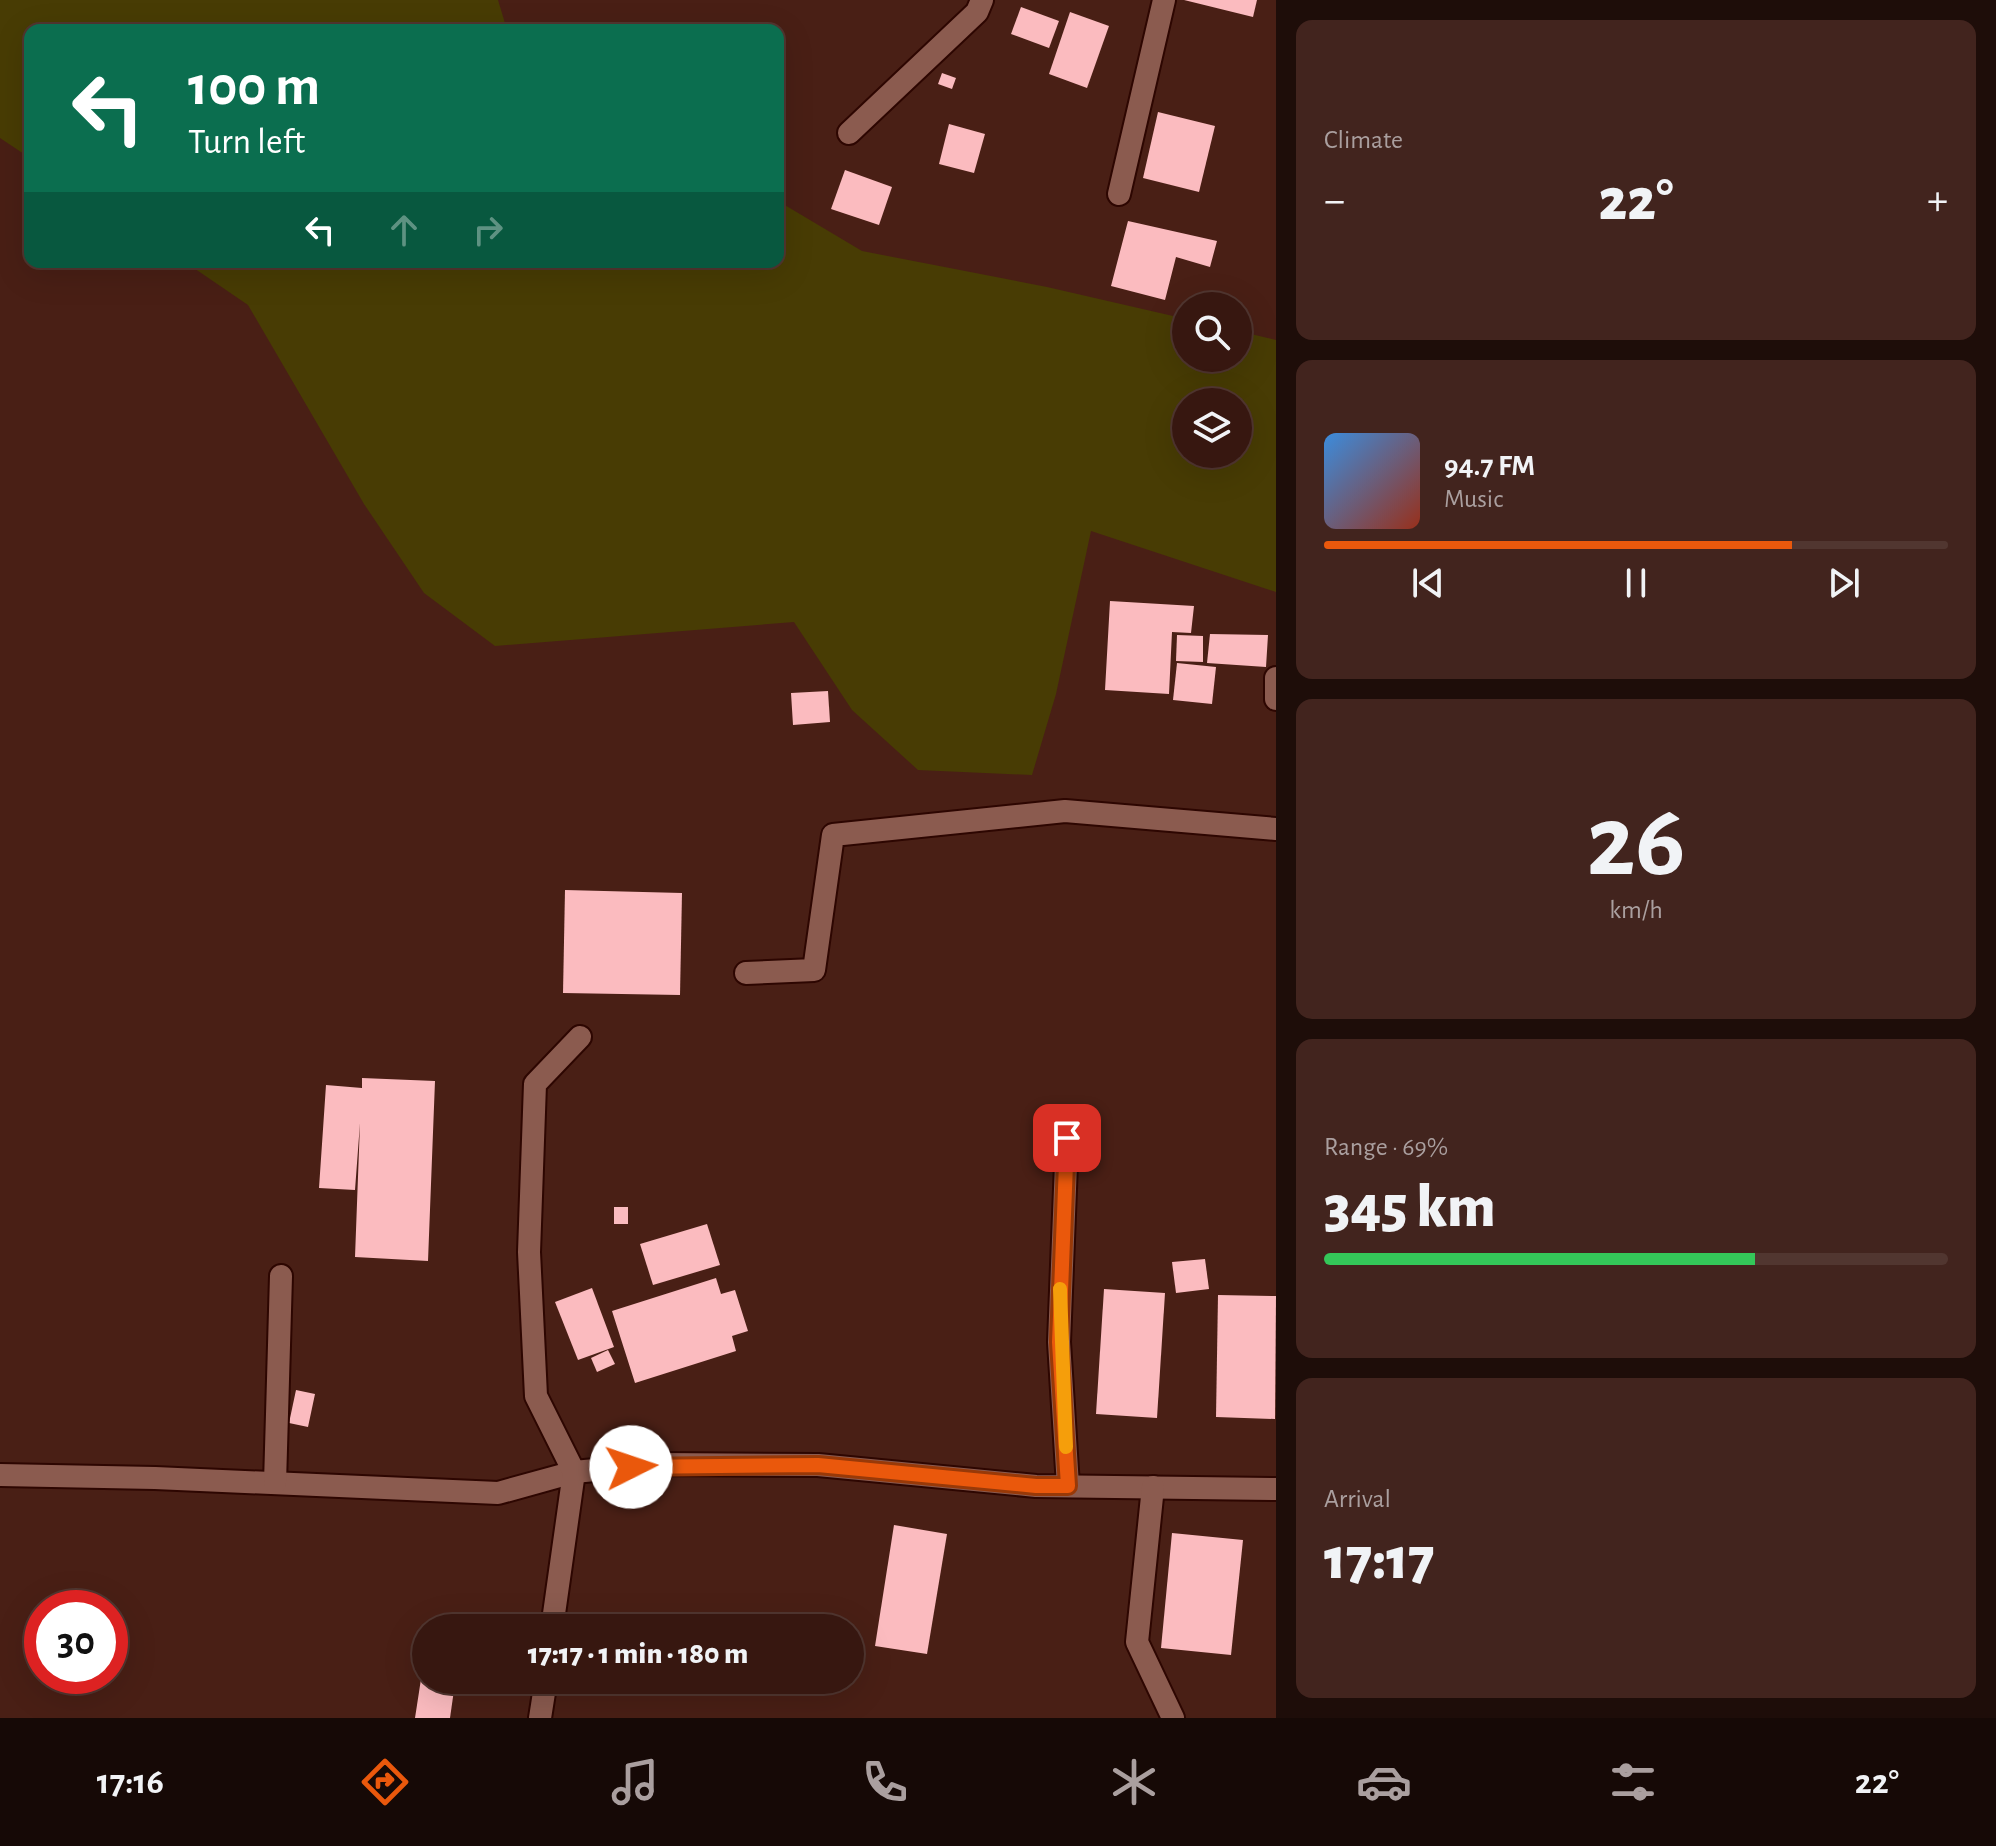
<!DOCTYPE html>
<html lang="en">
<head>
<meta charset="utf-8">
<style>
  body { margin:0; font-family:"Alegreya Sans",sans-serif; background:#42241e; color:#f1f3f6; height:100vh; display:flex; flex-direction:column; font-size:30px; white-space:nowrap }
  * { box-sizing:border-box; margin:0 }
  p { font-size:26px; color:#aa9f9f }
  .icon { flex:none; width:44px; height:44px; fill:none; stroke:currentColor; stroke-width:2; stroke-linecap:round; stroke-linejoin:round }
  .map { position:relative; flex:1; overflow:hidden }
  .drawer { display:flex; flex-direction:column; gap:20px; padding:20px; background:#1e0d09; width:720px }
  .drawer>* { flex:none }
  .hud { position:absolute; left:24px; top:24px; width:760px; height:244px; border-radius:16px; box-shadow:0 8px 32px #0002,0 0 0 2px #513630; background:#0b6e4f; color:#fff; overflow:hidden }
  .controls { position:absolute; left:1172px; top:292px; display:grid; gap:16px }
  .controls a { display:grid; place-items:center; width:80px; height:80px; border-radius:50%; background:#371710; box-shadow:0 8px 32px #0002,0 0 0 2px #513630; font-size:40px }
  .speed { position:absolute; left:24px; top:1590px; display:flex; gap:16px; font-size:40px; font-weight:700; text-align:center }
  .speed>* { display:grid; place-content:center; width:104px; height:104px; border-radius:50%; background:#371710; box-shadow:0 8px 32px #0002,0 0 0 2px #513630; line-height:1 }
  .speed .limit { border:12px solid #d22; background:#fff; color:#111 }
  .pin { position:absolute; display:grid; place-items:center; width:68px; height:68px; color:#fff; margin:-34px; border-radius:16px; box-shadow:0 4px 12px #0006 }
  .me { position:absolute; width:88px; margin:-44px; rotate:86deg; stroke-linejoin:round; filter:drop-shadow(0 0 6px #0008) }
  .turn { display:flex; align-items:center; gap:28px; height:168px; padding:0 32px; font-size:36px }
  .turn .icon { width:104px; height:104px; stroke-width:2.5 }
  .turn b { display:block; font-size:56px; line-height:68px }
  .lanes { display:flex; align-items:center; height:76px; padding:0 32px; background:#0003; justify-content:center; gap:40px; direction:ltr }
  .lanes .off { opacity:.35 }
  .big { font-size:60px; font-weight:800; line-height:1.1 }
  .drawer .tile { flex:1; display:flex; flex-direction:column; justify-content:center; gap:12px; min-width:0; padding:0 28px; border-radius:16px; background:#42241e }
  .drawer .dial { align-items:center; gap:0 }
  .dial b { font-size:104px; line-height:1 }
  .song { display:flex; align-items:center; gap:24px }
  .cover { width:96px; height:96px; border-radius:12px; background:linear-gradient(135deg,hsl(210 70% 55%),hsl(10 70% 35%)) }
  .played { height:8px; border-radius:4px; background:linear-gradient(90deg,#ea580c 75%,#513630 75%) }
  .keys { display:flex; justify-content:space-around; direction:ltr }
  .heat { display:flex; justify-content:space-between; align-items:center; font-size:44px; direction:ltr }
  .charge { height:12px; border-radius:6px; background:linear-gradient(90deg,#34c759 69%,#513630 0) }
  .trip { position:absolute; left:412px; top:1614px; width:452px; height:80px; border-radius:40px; background:#371710; box-shadow:0 8px 32px #0002,0 0 0 2px #513630; font-weight:800; line-height:80px; text-align:center }
  .dock { display:flex; height:128px; justify-content:space-around; align-items:center; background:#160906; color:#aa9f9f }
  .dock .icon { width:56px; height:56px }
  .dock .current { color:#ea580c }
  .dock b { font-size:36px; color:#f1f3f6 }
  main { display:flex; flex:1; min-height:0 }
  .map>svg:first-child { display:block }
  .green { fill:#483c04; fill-rule:evenodd }
  .building { fill:#fbbbbf }
  .lines { fill:none; stroke-linecap:round; stroke-linejoin:round }
  .minor-casing { stroke:#2d0601; stroke-width:26 }
  .minor { stroke:#8b5b4f; stroke-width:22 }
  .route-casing { stroke:#983908; stroke-width:20 }
  .route { stroke:#ea580c; stroke-width:14 }
  .slow { stroke:#f59e0b; stroke-width:14 }
</style>
</head>
<body>
<main>
<div class="map">
<svg width="1276" height="1718" viewBox="0 0 1276 1718">
  <rect width="100%" height="100%" fill="#491f15"/>
  <g class="green">
    <polygon points="0,0 498,0 507,30 30,30 30,158 0,138"/>
    <path d="M 778,201 L 862,251 L 1047,287 L 1186,319 L 1186,358 L 1238,358 L 1238,331 L 1276,340 L 1276,592 L 1091,531 L 1056,694 L 1032,775 L 918,770 L 852,710 L 794,622 L 495,646 L 424,593 L 364,504 L 248,305 L 185,262 L 778,262 ZM 1186,402 L 1238,402 L 1238,454 L 1186,454 Z"/>
  </g>
  <g class="building">
    <polygon points="1184,0 1257,0 1253,17"/>
    <polygon points="1021,7 1059,21 1049,48 1011,34"/>
    <polygon points="1070,12 1109,26 1087,88 1049,74"/>
    <polygon points="942,73 956,78 952,89 938,84"/>
    <polygon points="1158,112 1215,126 1199,192 1143,178"/>
    <polygon points="949,124 985,134 974,173 939,164"/>
    <polygon points="845,170 892,187 879,225 831,209"/>
    <polygon points="1128,221 1217,241 1210,267 1176,257 1165,300 1111,286"/>
    <polygon points="1110,601 1194,606 1191,633 1172,632 1169,694 1105,690"/>
    <polygon points="1210,634 1268,635 1266,667 1207,663"/>
    <polygon points="1177,635 1203,636 1203,662 1176,661"/>
    <polygon points="1177,663 1216,667 1212,704 1173,700"/>
    <polygon points="828,691 830,722 793,725 791,693"/>
    <polygon points="565,890 682,893 680,995 563,993"/>
    <polygon points="362,1078 435,1081 428,1261 355,1257 360,1123 355,1190 319,1188 326,1085 362,1088"/>
    <rect x="614" y="1207" width="14" height="17"/>
    <polygon points="707,1224 720,1265 653,1285 640,1244"/>
    <polygon points="1205,1259 1209,1289 1176,1293 1172,1262"/>
    <polygon points="716,1278 721,1294 735,1290 748,1331 732,1336 736,1351 635,1383 612,1311"/>
    <polygon points="592,1288 614,1347 578,1360 555,1302"/>
    <polygon points="1104,1289 1165,1293 1157,1418 1096,1414"/>
    <polygon points="1218,1295 1276,1296 1275,1419 1216,1417"/>
    <polygon points="608,1350 615,1364 597,1372 591,1358"/>
    <polygon points="296,1390 315,1394 308,1427 289,1423"/>
    <polygon points="894,1525 947,1534 927,1654 875,1646"/>
    <polygon points="1172,1533 1243,1540 1231,1655 1161,1648"/>
    <polygon points="421,1679 455,1683 450,1718 415,1718"/>
  </g>
  <g class="lines">
    <g class="minor-casing">
      <g id="minor">
        <polyline points="849,133 977,12 982,0"/>
        <polyline points="1119,194 1164,0"/>
        <polyline points="1276,678 1276,699"/>
        <polyline points="746,973 814,970 833,835 1065,811 1276,829"/>
        <polyline points="1067,1138 1059,1342 1068,1486"/>
        <polyline points="0,1475 155,1478 498,1493 574,1472 659,1464 818,1465 1036,1486 1276,1489"/>
        <polyline points="275,1483 281,1276"/>
        <polyline points="1153,1487 1137,1642 1173,1718"/>
        <polyline points="552,1628 574,1472 536,1396 529,1252 535,1084 580,1037"/>
        <polyline points="540,1718 546,1680"/>
      </g>
    </g>
    <use href="#minor" class="minor"/>
  </g>
  <g class="lines">
    <g class="route-casing">
      <polyline id="route" points="631,1467 818,1465 1036,1486 1068,1486 1059,1342 1067,1138"/>
    </g>
    <use href="#route" class="route"/>
    <polyline class="slow" points="1060,1289 1066,1447"/>
  </g>
</svg>
<div class="controls">
<a><svg class="icon" aria-label="search" viewBox="0 0 24 24"><circle cx="10" cy="10" r="6"/><path d="M15 15l6 6"/></svg></a>
<a><svg class="icon" aria-label="layers" viewBox="0 0 24 24"><path d="M12 4l9 5-9 5-9-5zM3 14l9 5 9-5"/></svg></a>
</div>
<div class="speed"><div class="limit">30</div></div>
<div class="pin" style="left:1067px;top:1138px;background:#d93025"><svg class="icon" aria-label="arrive" viewBox="0 0 24 24"><path d="M6 21V4h12l-3 4 3 4H6"/></svg></div>
<svg class="me" style="left:631px;top:1467px" viewBox="-20 -20 40 40"><circle r="19" fill="#fff"/><path d="M0-13L10 11 0 6-10 11z" fill="#ea580c"/></svg>
<div class="trip">17:17 · 1 min · 180 m</div>
<div class="hud">
<div class="turn"><svg class="icon" aria-label="left" viewBox="0 0 24 24"><path d="M17 20v-9H6M10 6l-5 5 5 5"/></svg><div><b>100 m</b>Turn left</div></div>
<div class="lanes"><svg class="icon" aria-label="left" viewBox="0 0 24 24"><path d="M17 20v-9H6M10 6l-5 5 5 5"/></svg><svg class="icon off" aria-label="ahead" viewBox="0 0 24 24"><path d="M12 20V5M6 11l6-6 6 6"/></svg><svg class="icon off" aria-label="right" viewBox="0 0 24 24"><path d="M7 20v-9h11M14 6l5 5-5 5"/></svg></div>
</div>
</div>
<section class="drawer">
<div class="tile"><p>Climate</p>
<div class="heat"><a>−</a><b class="big">22°</b><a>+</a></div>
</div>
<div class="tile">
<div class="song"><i class="cover"></i><div><b>94.7 FM</b><p>Music</p></div></div>
<div class="played"></div>
<div class="keys"><svg class="icon" aria-label="previous" viewBox="0 0 24 24"><path d="M18 5L8 12l10 7zM5 5v14"/></svg><svg class="icon" aria-label="pause" viewBox="0 0 24 24"><path d="M8 5v14M16 5v14"/></svg><svg class="icon" aria-label="next" viewBox="0 0 24 24"><path d="M6 5l10 7-10 7zM19 5v14"/></svg></div>
</div>
<div class="tile dial"><b>26</b><p>km/h</p></div>
<div class="tile"><p>Range · 69%</p><b class="big">345 km</b><div class="charge"></div></div>
<div class="tile"><p>Arrival</p><b class="big">17:17</b></div>
</section>
</main>
<nav class="dock">
<b>17:16</b>
<svg class="icon current" aria-label="directions" viewBox="0 0 24 24"><path d="M12 3l9 9-9 9-9-9zM9 14v-3h6M13 9l2 2-2 2"/></svg>
<svg class="icon" aria-label="music" viewBox="0 0 24 24"><path d="M9 18V5l10-2v13"/><circle cx="6" cy="18" r="3"/><circle cx="16" cy="16" r="3"/></svg>
<svg class="icon" aria-label="phone" viewBox="0 0 24 24"><path d="M5 4h4l2 5-3 2q2 4 5 5l2-3 5 2v4C11 20 4 13 5 4z"/></svg>
<svg class="icon" aria-label="climate" viewBox="0 0 24 24"><path d="M12 3v18M4 7l16 10M4 17L20 7"/></svg>
<svg class="icon" aria-label="car" viewBox="0 0 24 24"><path d="M5 17H2v-5l4-1 3-4h7l3 4 3 1v5h-3M9 17h6M6 11h13"/><circle cx="7" cy="17" r="2"/><circle cx="17" cy="17" r="2"/></svg>
<svg class="icon" aria-label="filters" viewBox="0 0 24 24"><path d="M4 7h16M4 17h16"/><circle cx="9" cy="7" r="2"/><circle cx="15" cy="17" r="2"/></svg>
<b>22°</b>
</nav>
</body>
</html>
